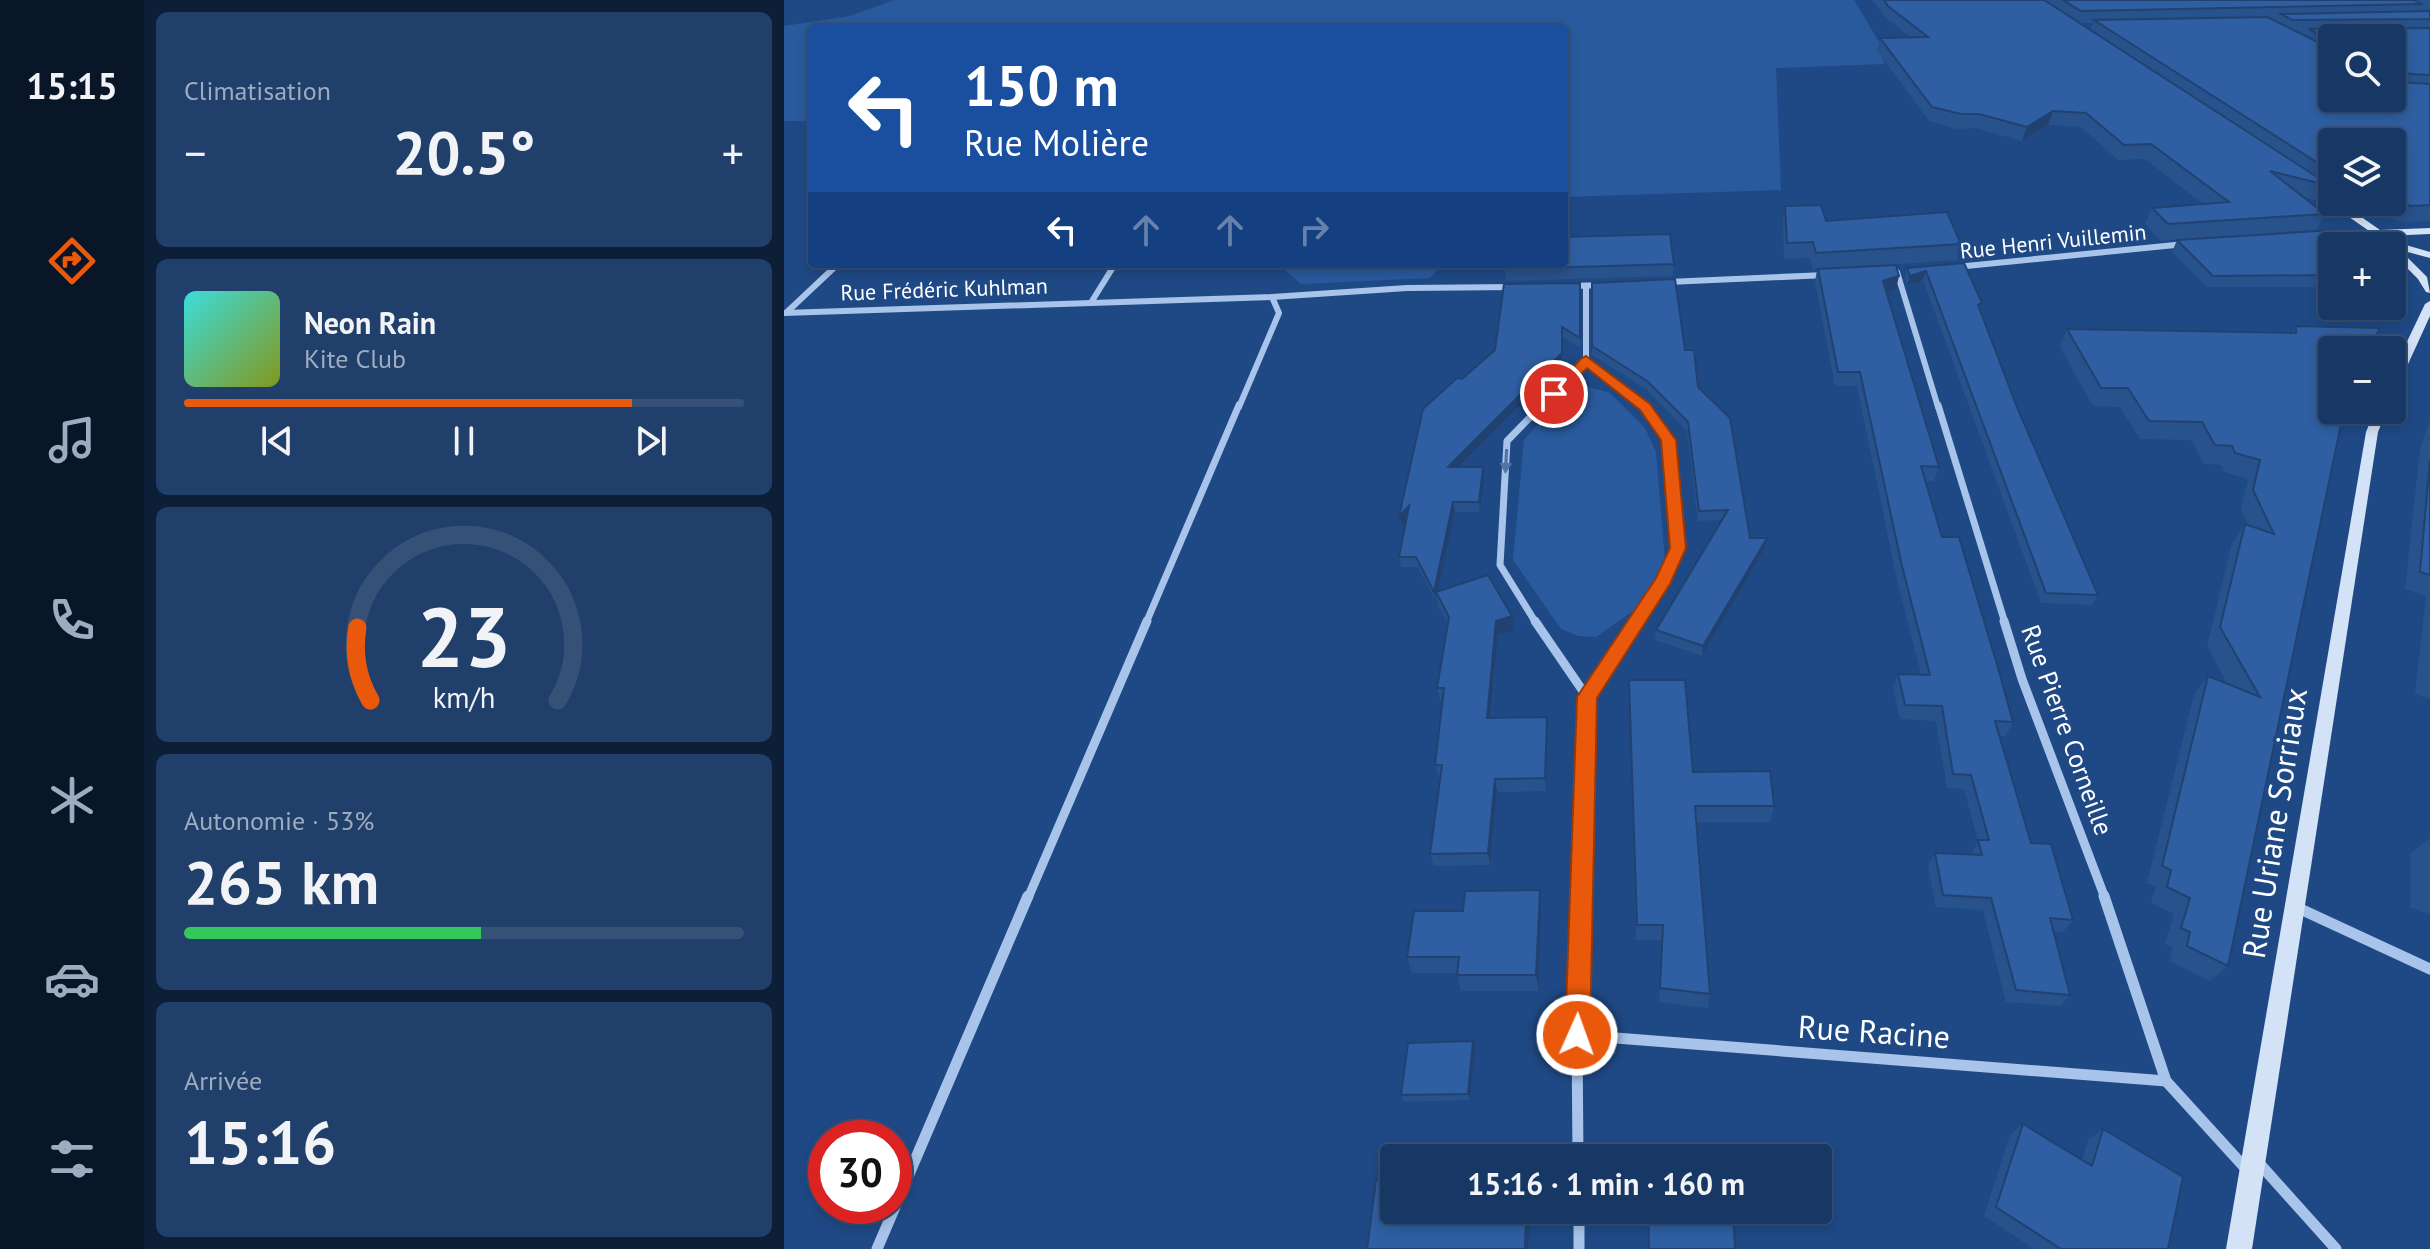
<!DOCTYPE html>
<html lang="fr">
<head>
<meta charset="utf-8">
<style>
  body { margin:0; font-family:"PT Sans",sans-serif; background:#203f6a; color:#f1f3f6; height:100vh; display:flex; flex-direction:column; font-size:30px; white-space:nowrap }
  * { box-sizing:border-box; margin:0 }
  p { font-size:26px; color:#9eacbf }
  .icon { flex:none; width:44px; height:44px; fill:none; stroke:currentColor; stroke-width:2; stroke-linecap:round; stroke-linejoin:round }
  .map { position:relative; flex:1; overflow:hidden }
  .details { display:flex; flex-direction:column; gap:12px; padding:12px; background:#0d1e37; width:640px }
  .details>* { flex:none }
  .banner { position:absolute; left:24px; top:24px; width:760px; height:244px; border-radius:8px; box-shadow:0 4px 12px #0003,0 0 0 2px #365178; background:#1a4fa0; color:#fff; overflow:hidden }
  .buttons { position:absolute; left:1534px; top:24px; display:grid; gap:16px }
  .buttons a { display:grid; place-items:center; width:88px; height:88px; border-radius:8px; background:#173764; box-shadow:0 4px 12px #0003,0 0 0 2px #365178; font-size:40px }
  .speed { position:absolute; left:24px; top:1120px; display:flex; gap:16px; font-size:40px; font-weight:700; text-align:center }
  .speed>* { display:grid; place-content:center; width:104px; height:104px; border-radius:50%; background:#173764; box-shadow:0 4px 12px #0003,0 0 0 2px #365178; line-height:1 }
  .speed .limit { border:12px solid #d22; background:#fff; color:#111 }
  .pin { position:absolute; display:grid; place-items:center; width:68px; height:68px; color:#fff; margin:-34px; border:4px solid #fff; border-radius:50%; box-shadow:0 2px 8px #0007 }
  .me { position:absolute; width:88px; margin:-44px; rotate:2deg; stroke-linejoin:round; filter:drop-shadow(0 0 6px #0008) }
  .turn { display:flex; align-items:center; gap:28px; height:168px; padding:0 24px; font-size:36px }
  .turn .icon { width:104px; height:104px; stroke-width:2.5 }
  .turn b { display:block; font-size:56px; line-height:68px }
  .lanes { display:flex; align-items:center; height:76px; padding:0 24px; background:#0003; justify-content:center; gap:40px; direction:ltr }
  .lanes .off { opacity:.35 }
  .big { font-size:60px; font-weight:700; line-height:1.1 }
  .details .tile { flex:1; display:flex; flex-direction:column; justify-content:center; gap:12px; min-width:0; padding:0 28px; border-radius:12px; background:#203f6a }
  .details .dial { align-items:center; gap:0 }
  .dial svg { height:208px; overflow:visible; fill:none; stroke:#365178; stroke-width:7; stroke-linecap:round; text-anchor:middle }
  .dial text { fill:#f1f3f6; stroke:none }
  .song { display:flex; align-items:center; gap:24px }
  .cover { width:96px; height:96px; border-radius:12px; background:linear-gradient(135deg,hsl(180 70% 55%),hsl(70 70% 35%)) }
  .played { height:8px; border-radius:4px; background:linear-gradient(90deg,#ea580c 80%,#365178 80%) }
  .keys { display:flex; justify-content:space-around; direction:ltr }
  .heat { display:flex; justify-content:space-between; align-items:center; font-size:44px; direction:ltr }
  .charge { height:12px; border-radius:6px; background:linear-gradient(90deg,#34c759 53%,#365178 0) }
  .trip { position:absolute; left:596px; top:1144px; width:452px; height:80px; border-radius:8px; background:#173764; box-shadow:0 4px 12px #0003,0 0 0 2px #365178; font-weight:700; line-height:80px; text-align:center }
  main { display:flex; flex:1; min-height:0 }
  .menu { display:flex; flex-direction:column; width:144px; justify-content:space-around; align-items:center; background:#091628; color:#9eacbf }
  .menu .icon { width:56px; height:56px }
  .menu .current { color:#ea580c }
  .menu b { font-size:36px; color:#f1f3f6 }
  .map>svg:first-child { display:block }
  .green { fill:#295a9d }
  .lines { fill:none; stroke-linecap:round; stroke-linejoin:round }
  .street-far4 { stroke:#a8c4ea; stroke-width:4 }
  .street-far3 { stroke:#a8c4ea; stroke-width:6 }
  .street-far2 { stroke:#a8c4ea; stroke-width:7 }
  .street-far1 { stroke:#a8c4ea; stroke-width:9 }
  .street { stroke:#a8c4ea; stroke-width:11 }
  .secondary { fill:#d3e2f7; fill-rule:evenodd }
  .wall { fill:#28528b; fill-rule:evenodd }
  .shaded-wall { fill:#214271 }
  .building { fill:#2f5fa2; stroke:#214271; stroke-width:2 }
  .oneway { fill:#4f74a8 }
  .route { fill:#ea580c; stroke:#983908; stroke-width:2 }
  .labels { text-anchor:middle; stroke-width:8; stroke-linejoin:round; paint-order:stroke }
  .far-street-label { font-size:22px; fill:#fff; stroke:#1f4985 }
  .street-label { font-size:26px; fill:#fff; stroke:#1f4985 }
  .near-street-label { font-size:32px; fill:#fff; stroke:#1f4985 }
</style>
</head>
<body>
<main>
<nav class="menu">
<b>15:15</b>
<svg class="icon current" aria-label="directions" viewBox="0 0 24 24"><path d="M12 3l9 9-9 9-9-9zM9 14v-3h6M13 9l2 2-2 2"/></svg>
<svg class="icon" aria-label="music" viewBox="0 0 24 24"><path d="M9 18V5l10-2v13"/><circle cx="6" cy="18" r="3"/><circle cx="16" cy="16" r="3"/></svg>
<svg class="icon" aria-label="phone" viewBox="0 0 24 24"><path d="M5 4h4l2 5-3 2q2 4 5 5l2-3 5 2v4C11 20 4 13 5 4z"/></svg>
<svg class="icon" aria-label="climate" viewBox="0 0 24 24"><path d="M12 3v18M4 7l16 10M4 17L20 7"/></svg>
<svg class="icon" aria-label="car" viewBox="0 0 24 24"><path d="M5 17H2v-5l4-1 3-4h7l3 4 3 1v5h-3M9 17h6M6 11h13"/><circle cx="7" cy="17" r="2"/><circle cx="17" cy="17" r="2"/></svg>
<svg class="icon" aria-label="filters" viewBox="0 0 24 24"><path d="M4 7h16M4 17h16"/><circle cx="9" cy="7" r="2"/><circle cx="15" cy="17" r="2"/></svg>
</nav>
<section class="details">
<div class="tile"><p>Climatisation</p>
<div class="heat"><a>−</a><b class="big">20.5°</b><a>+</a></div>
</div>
<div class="tile">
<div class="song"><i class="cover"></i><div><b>Neon Rain</b><p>Kite Club</p></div></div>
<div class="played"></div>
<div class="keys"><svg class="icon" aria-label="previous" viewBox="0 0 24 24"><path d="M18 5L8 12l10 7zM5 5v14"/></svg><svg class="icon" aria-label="pause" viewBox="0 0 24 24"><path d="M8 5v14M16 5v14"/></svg><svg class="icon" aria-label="next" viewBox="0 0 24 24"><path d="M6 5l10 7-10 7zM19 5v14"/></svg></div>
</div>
<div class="tile dial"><svg viewBox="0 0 100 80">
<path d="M14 69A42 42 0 1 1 86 69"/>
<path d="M14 69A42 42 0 0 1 9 41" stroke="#ea580c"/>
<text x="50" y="56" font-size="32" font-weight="700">23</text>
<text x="50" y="72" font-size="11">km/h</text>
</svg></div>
<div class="tile"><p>Autonomie · 53%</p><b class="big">265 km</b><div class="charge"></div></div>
<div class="tile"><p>Arrivée</p><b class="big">15:16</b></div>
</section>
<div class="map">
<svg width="1646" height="1249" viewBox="0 0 1646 1249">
  <rect width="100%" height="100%" fill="#1f4985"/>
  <g class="green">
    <polygon points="110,0 1070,0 1095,42 1100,64 992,68 997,190 780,197 780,28 28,28 28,121 0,121 0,26 66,16"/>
    <polygon points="502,264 659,264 646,278 517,284 501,270"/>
    <polygon points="801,386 826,393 861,428 872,452 881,561 852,609 812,637 794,636 777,629 729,560 740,440 783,391"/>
  </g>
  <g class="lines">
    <polyline class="street-far4" points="1546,234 1594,233"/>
    <g class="street-far3">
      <polyline points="1172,267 1401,244"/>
      <polyline points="1113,272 1154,407"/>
      <polyline points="884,282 1042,275"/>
      <polyline points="788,286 819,285"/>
      <polyline points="308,301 331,264"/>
      <polyline points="3,312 54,264"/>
      <polyline points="0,313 488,297 623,288 731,287"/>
      <polyline points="802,360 861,407"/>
      <polyline points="455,407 495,313 488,297"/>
      <polyline points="756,407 802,360 802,286"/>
    </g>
    <g class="street-far2">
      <polyline points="1154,405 1221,623"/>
      <polyline points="362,623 455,405"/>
      <polyline points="752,623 716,565 723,441 758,405"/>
      <polyline points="852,623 880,580 894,548 884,440 858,405"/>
    </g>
    <g class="street-far1">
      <polyline points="751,621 803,697"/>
      <polyline points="1220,621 1238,679 1321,898"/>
      <polyline points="244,898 363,621"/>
      <polyline points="797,898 803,697 853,621"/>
    </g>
    <g class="street">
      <polyline points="1320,896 1382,1081 1463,1170"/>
      <polyline points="1512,907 1646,969"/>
      <polyline points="793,1035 1382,1081"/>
      <polyline points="794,1158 793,1035 797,896"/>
      <polyline points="1474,1162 1552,1249"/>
      <polyline points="795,1210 795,1249"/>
      <polyline points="93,1249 244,896"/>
    </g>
    <g class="secondary">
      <polygon points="1523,184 1529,184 1548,197 1548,202 1556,202 1596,230 1646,228 1646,234 1602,236 1608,241 1646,252 1646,258 1616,250 1643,277 1646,293 1642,292 1634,279 1608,253 1608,246 1601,246 1591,235 1523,188"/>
      <polygon points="1646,301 1646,316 1614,386 1608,390 1608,373 1641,304"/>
      <polygon points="1591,410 1603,410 1594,432 1468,1249 1442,1249 1582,432"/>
    </g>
  </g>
  <g class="wall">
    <path d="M 1088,0 L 1646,0 L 1646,221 L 1617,222 L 1573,210 L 1561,202 L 1608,202 L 1608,142 L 1548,142 L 1548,193 L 1545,191 L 1539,202 L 1519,197 L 1541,214 L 1532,230 L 1377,241 L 1361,224 L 1368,208 L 1419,204 L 1361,159 L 1334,160 L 1297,127 L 1264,125 L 1238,141 L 1191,128 L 1173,129 L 1145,121 L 1093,51 L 1096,38 L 1126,37 L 1102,18 ZM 1295,23 L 1309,23 L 1306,31 ZM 1548,38 L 1608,38 L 1548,98 Z"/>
    <polygon points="1001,206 1042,221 1177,244 1173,260 1074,267 1112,289 1103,292 1155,467 1150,481 1142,481 1158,537 1229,722 1222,736 1215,736 1247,843 1289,920 1279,932 1269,931 1286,995 1276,1006 1222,1002 1199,910 1152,907 1144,866 1151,853 1187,854 1194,841 1180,789 1163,788 1152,721 1116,719 1109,688 1114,674 1137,675 1113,580 1073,386 1051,386 1031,282 1033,269 1029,270 1026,258 1000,259 999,222"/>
    <polygon points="1393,240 1548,246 1548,287 1423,287 1388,252"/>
    <polygon points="1180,263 1198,303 1196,310 1233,407 1314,595 1308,605 1257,603 1139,280 1123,285 1121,277 1123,268"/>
    <polygon points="372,264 412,264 410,268 374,270"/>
    <polygon points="890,264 889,276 722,281 721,269"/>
    <polygon points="796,283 796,348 779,337 778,362 675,467 699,467 700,477 696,512 671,512 654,591 730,630 714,635 707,718 764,731 762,791 713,792 706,865 650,866 646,854 656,779 655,779 651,765 659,701 656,701 653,688 664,624 654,606 653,597 652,601 634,567 617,567 615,557 622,521 618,526 678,379"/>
    <polygon points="808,283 901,350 966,538 983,538 981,548 918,656 871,640 872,630 938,520 914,521 903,431 863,390 808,355"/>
    <polygon points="1512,326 1548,350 1444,966 1426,981 1386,961 1389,948 1381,944 1390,914 1367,903 1372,886 1363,883 1410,695 1424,676 1443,683 1423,646 1448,543 1461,524 1464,526 1457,509 1464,479 1440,472 1437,465 1420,464 1407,440 1356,439 1336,407 1309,406 1276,347 1283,329 1508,333"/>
    <polygon points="1646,419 1646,699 1631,694 1642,596 1621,589 1636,449"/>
    <polygon points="845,680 909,772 990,806 986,822 913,822 926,994 924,1008 875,1002 878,940 852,940"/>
    <polygon points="1646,838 1646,915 1626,907 1627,853"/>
    <polygon points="757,907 755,991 677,991 673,973 628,973 623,957"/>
    <polygon points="691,1048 686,1100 620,1102 617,1095"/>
    <polygon points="1239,1124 1298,1160 1304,1140 1319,1129 1384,1249 1250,1249 1200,1216 1226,1135"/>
    <polygon points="862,1210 949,1210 951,1249 864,1249"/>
  </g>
  <g class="shaded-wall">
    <polygon points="1269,111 1264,125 1238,141 1243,127"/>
    <polygon points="1142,271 1139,280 1123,285 1126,276"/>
    <polygon points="1115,276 1112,289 1096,294 1099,281"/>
    <polygon points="778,327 778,362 665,477 664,467"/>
    <polygon points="699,467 700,477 696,512 695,502"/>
    <polygon points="669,502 671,512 653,595 652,592 652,601 650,592"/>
    <polygon points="625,506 627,516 618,526 615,516"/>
    <polygon points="983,538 981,548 918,656 919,646"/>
    <polygon points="728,616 730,630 714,635 705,731 703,718 712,621"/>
    <polygon points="763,717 764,731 762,791 761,778"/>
    <polygon points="711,779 713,792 706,865 704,853"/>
    <polygon points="756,890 757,907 755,991 752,975"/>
    <polygon points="689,1041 691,1048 686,1100 684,1094"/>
    <polygon points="742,1210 746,1210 744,1249 741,1249"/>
  </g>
  <g class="building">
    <polygon points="1100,0 1260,0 1547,186 1486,171 1541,214 1384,224 1368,208 1445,202 1367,144 1340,145 1302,113 1269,111 1243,127 1195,114 1177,114 1148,107 1096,38 1144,37 1104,6"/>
    <polygon points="1279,0 1630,0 1637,4 1297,11"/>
    <polygon points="1646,11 1646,19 1508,20 1497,14"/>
    <polygon points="1483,17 1548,49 1548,98 1608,98 1608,38 1548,38 1548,41 1525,29 1646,28 1646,75 1616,73 1611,78 1615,82 1646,84 1646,205 1627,206 1608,201 1608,142 1548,142 1548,172 1310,20"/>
    <polygon points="1037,205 1042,221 1163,212 1177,244 1032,253 1029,242 1003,243 1001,206"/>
    <polygon points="1551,230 1572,246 1548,246 1548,275 1429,276 1393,240"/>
    <polygon points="886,234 890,264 721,269 722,264 780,264 780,237"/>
    <polygon points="1180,263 1198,303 1194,305 1233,407 1314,595 1262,593 1142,271 1126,276 1123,268"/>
    <polygon points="1112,265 1115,276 1099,281 1155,467 1137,466 1158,537 1175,537 1214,668 1229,722 1211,721 1247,843 1267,844 1289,920 1266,918 1286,995 1232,990 1207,898 1159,895 1151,853 1198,855 1194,840 1205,840 1187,775 1169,774 1158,706 1121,705 1114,674 1146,675 1118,566 1076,372 1054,372 1034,269"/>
    <polygon points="891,279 901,350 910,350 914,387 946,418 966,538 983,538 919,646 872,630 944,510 915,511 904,422 863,381 808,346 808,283"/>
    <polygon points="796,283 796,338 778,327 778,353 664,467 699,467 695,502 669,502 650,592 632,557 615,557 625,506 615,516 639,409 673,378 678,379 711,350 720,284"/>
    <polygon points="1512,326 1596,328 1585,350 1548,350 1548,410 1560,410 1444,966 1403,946 1406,932 1397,928 1406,898 1383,887 1387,870 1378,866 1424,676 1476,697 1436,627 1461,524 1490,534 1469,490 1476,460 1451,453 1448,446 1431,445 1418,422 1365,421 1344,388 1317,388 1283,329 1512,333"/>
    <polygon points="1646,460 1646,575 1636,572"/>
    <polygon points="704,575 728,616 712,621 703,718 763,717 761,778 711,779 704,853 646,854 658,765 651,765 660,688 653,688 665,617 652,592"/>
    <polygon points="845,680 901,680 909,772 986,771 990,806 911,806 926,994 876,988 879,925 853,925"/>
    <polygon points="756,890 752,975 673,975 675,957 623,957 630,911 679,911 681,891"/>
    <polygon points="689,1041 684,1094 617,1095 624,1043"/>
    <polygon points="1239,1124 1308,1166 1319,1129 1399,1177 1384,1249 1277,1249 1212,1207"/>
    <polygon points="745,1154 745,1158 654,1158 655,1155"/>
    <polygon points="592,1180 610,1180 610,1210 742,1210 741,1249 583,1249"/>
    <polygon points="864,1210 949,1210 951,1249 865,1249"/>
  </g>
  <defs><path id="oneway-solid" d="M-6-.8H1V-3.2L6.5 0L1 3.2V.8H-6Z" transform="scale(2)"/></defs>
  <use class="oneway" href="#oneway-solid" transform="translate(722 461) rotate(93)"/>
  <polygon class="route" points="802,356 866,404 892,440 902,548 886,584 813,698 806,1035 802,1044 793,1048 784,1044 781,1035 793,697 872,578 886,548 877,440 856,410 803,368 775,397 763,394 798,358"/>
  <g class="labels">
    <g class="far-street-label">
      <text transform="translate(1269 241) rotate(-6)" y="8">Rue Henri Vuillemin</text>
      <text transform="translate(160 289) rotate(-2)" y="8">Rue Frédéric Kuhlman</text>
    </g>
    <g class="street-label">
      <text transform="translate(1283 730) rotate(70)" y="9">Rue Pierre Corneille</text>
    </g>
    <g class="near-street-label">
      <text transform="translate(1491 823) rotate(-81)" y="11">Rue Uriane Sorriaux</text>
      <text transform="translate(1090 1032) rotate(4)" y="11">Rue Racine</text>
    </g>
  </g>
</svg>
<div class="buttons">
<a><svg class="icon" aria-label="search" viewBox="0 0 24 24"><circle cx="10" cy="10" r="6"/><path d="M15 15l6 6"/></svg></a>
<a><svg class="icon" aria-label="layers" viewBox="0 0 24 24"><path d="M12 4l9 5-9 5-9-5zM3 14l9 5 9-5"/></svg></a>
<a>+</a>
<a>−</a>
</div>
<div class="speed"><div class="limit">30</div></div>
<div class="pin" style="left:770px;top:394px;background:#d93025"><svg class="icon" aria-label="arrive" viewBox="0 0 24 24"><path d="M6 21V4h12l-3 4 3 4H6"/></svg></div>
<svg class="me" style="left:793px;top:1035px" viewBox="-20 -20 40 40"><circle r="17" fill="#ea580c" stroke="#fff" stroke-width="3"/><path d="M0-11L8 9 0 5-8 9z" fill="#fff"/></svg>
<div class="trip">15:16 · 1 min · 160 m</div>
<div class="banner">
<div class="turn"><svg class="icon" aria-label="left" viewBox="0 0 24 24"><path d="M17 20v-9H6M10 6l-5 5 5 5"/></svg><div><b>150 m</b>Rue Molière</div></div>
<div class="lanes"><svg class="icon" aria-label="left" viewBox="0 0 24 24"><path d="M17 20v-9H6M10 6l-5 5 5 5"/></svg><svg class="icon off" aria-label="ahead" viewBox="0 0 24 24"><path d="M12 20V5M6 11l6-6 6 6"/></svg><svg class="icon off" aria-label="ahead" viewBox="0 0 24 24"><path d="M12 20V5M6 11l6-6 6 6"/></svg><svg class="icon off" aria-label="right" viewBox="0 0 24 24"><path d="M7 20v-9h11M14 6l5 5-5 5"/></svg></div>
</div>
</div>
</main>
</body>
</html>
